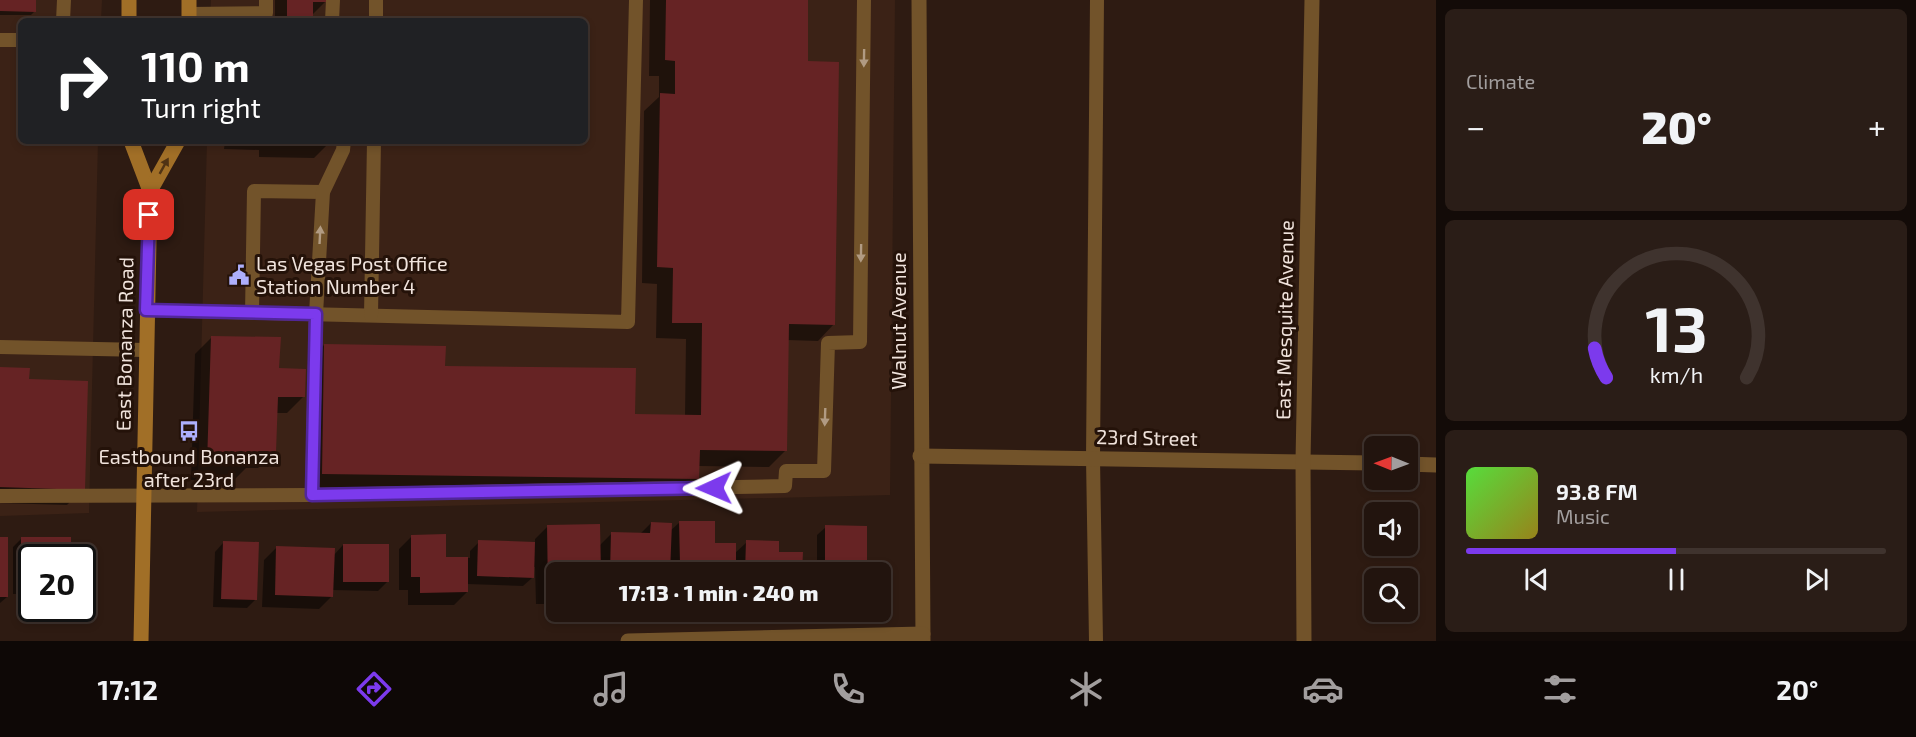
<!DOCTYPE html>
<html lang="en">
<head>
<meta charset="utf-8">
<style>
  body { margin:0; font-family:"Exo 2",sans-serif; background:#2a1d17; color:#f1f3f6; height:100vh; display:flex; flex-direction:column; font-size:22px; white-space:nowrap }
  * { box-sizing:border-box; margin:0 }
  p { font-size:20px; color:#a29e9e }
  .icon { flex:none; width:33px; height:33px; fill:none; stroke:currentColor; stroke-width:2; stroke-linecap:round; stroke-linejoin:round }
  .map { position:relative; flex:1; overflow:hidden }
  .details { display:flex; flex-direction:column; gap:9px; padding:9px; background:#130b08; width:480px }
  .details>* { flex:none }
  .top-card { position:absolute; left:18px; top:18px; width:570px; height:126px; border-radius:9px; box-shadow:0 3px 9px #0003,0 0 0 2px #3f332e; background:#202124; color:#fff; overflow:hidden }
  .needle { width:39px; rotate:271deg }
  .tools { position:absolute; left:1364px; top:436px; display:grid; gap:12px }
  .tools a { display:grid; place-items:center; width:54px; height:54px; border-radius:9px; background:#22140e; box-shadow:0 3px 9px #0003,0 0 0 2px #3f332e; font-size:30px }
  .speed { position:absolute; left:18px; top:544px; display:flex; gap:12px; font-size:30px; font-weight:700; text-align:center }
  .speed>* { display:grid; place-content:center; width:78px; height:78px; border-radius:50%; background:#22140e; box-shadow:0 3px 9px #0003,0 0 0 2px #3f332e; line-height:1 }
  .speed .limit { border:3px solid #111; border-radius:9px; background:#fff; color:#111 }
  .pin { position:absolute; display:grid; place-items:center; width:51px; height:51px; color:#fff; margin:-26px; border-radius:12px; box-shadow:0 3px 9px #0006 }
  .me { position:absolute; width:66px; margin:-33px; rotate:269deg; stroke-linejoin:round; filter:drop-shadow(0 0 4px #0008) }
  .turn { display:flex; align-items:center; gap:21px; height:126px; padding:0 24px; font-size:27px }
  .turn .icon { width:78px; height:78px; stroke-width:2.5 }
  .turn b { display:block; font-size:42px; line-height:51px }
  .big { font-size:45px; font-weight:800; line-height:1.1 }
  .details .widget { flex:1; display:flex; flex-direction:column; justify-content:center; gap:9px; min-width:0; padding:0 21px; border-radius:9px; background:#2a1d17 }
  .details .dial { align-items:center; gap:0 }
  .dial svg { height:156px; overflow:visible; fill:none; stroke:#3f332e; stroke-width:7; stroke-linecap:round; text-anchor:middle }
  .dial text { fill:#f1f3f6; stroke:none }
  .song { display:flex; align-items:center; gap:18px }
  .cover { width:72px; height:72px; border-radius:9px; background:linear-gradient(135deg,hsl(110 70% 55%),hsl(50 70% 35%)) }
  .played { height:6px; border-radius:3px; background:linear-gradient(90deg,#7c3aed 50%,#3f332e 50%) }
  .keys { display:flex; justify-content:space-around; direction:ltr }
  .heat { display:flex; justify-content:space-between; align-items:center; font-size:33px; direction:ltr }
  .trip { position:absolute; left:546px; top:562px; width:345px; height:60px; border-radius:9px; background:#22140e; box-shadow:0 3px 9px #0003,0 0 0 2px #3f332e; font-weight:800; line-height:60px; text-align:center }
  .tab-bar { display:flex; height:96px; justify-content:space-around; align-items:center; background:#0e0806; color:#a29e9e }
  .tab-bar .icon { width:42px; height:42px }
  .tab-bar .active { color:#7c3aed }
  .tab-bar b { font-size:27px; color:#f1f3f6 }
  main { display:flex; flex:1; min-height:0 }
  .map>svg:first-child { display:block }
  .built { fill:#3b2216 }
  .shadow { fill:#0007 }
  .building { fill:#662324 }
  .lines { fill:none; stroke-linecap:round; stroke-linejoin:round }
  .lane { stroke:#72532a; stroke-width:14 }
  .street { stroke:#72532a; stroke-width:15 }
  .secondary { stroke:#a16f27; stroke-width:15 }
  .oneway { fill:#b19b83 }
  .oneway2 { fill:#503314 }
  .route-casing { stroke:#51269a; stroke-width:15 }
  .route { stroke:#7c3aed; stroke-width:10 }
  .labels { text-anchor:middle; stroke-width:6; stroke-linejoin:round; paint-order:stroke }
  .poi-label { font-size:20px; fill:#f0e3dc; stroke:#241209; text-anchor:start }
  .street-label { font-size:20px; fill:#f0e3dc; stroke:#241209 }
</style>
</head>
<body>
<main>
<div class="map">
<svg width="1436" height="641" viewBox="0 0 1436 641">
  <rect width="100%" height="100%" fill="#2e1b12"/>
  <g class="built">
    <polygon points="0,0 102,0 101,21 21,21 21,141 98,141 89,513 0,516"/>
    <polygon points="211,0 895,0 890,495 197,512 207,141 585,141 585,21 210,21"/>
  </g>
  <g class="shadow">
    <polygon points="0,0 35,0 35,11 31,15 0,15"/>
    <polygon points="275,0 325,0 325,2 306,21 275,21"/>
    <polygon points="650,0 807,0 806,63 834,324 818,341 787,340 786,450 769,467 698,466 698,479 681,495 306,490 308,362 324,345 444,367 633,415 685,416 686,339 656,338 657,284 642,283 644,111 659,97 659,76 649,76"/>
    <polygon points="225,141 327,141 327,145 314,158 259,157 259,150 224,149"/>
    <polygon points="212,337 278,369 303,397 287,413 276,413 275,452 258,468 246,468 233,481 191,480 195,354"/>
    <polygon points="0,368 28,381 83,489 67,505 0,503"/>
    <polygon points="680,522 713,545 735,553 747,542 777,553 801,573 556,573 556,604 536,604 535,567 533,567 532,578 523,586 467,584 467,592 454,605 408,605 408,590 399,590 399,549 412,536 445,558 470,558 470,551 479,542 535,544 535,539 548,526 599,546 612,533 640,534 651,523 670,531"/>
    <polygon points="826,527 866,567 860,573 817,573 817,535"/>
    <polygon points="0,538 7,597 0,603"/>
    <polygon points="22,538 69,558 32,558 32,594 13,594 13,547"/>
    <polygon points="223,543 256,599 247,608 213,607 215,552"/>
    <polygon points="343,545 387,582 378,591 332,590 332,596 319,609 262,607 264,560 277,547 333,556"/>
    <polygon points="563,612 588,612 563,613"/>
  </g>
  <g class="building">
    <polygon points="0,0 36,0 36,12 0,11"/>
    <polygon points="287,0 327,0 327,2 313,2 313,16 287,16"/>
    <polygon points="666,0 808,0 808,61 839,62 835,325 789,324 787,451 700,450 699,479 322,474 324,344 446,346 445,366 636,368 635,414 701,415 702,323 672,323 673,268 657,267 660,93 675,94 675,61 665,60"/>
    <polygon points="271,141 328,141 328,146 271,144"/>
    <polygon points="211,336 281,337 279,368 306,369 305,397 278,397 276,452 251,452 251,465 207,464"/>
    <polygon points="0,367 30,368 29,379 88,381 85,490 0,487"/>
    <polygon points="679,521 715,521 715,543 736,543 736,573 689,573 689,564 680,564"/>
    <polygon points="651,522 672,523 670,573 610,573 611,532 650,533"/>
    <polygon points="600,524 601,573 556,573 556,592 548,592 547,525"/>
    <polygon points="825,525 867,526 867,568 859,568 859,573 825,573"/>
    <polygon points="446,534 446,557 468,557 468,592 420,593 420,577 411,577 411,535"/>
    <rect x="0" y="537" width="8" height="60"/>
    <polygon points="21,537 71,537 71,558 32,558 32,585 21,585"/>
    <polygon points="478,540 535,542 534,578 477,576"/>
    <polygon points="746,540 779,541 779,552 803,552 802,573 745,573"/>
    <polygon points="223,541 259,542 257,600 221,599"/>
    <rect x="343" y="544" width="46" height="38"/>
    <polygon points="276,546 335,548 333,597 275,595"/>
  </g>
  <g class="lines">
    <g class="lane">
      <polyline points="376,0 376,21"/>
      <polyline points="189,14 266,13 266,0"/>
      <polyline points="63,21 64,0"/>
      <polyline points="332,21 333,0"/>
      <polyline points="0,40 21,40"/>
      <polyline points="146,310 628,322 636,0"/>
      <polyline points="252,313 254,191 323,192"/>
      <polyline points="371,315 374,141"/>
      <polyline points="0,347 145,350"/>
      <polyline points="312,495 316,314 323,192 343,150 344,141"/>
      <polyline points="0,496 312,495 785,486 786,471 824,471 828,343 860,342 864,0"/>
      <polyline points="1096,641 1093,458 1097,0"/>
    </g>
    <g class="street">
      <polyline points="919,0 923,641"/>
      <polyline points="920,456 1374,463"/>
      <polyline points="1407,464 1436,465"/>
      <polyline points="628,641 923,634"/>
      <polyline points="1304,641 1303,461 1312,0"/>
    </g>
    <g class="secondary">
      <polyline points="129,21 129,0"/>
      <polyline points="189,21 189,0"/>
      <polyline points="131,141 150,191 141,641"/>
      <polyline points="150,191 178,141"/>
    </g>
  </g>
  <defs><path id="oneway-solid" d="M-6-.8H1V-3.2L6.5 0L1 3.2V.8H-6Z" transform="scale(1.5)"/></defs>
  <g class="oneway">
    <use href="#oneway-solid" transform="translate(864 58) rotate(91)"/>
    <use href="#oneway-solid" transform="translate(320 235) rotate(-87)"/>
    <use href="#oneway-solid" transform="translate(861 253) rotate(91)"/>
    <use href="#oneway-solid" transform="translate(825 417) rotate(92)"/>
  </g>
  <use class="oneway2" href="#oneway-solid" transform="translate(164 166) rotate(-61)"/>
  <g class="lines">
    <g class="route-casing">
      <polyline id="route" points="149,215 146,310 316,314 312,495 714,488"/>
    </g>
    <use href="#route" class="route"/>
  </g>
  <defs>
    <g id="civic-bare" transform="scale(1.62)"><path d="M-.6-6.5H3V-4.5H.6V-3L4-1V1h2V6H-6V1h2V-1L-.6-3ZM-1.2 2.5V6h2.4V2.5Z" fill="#adaffb" stroke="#241209" stroke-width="2.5" paint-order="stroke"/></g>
    <g id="bus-bare" transform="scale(1.62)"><path d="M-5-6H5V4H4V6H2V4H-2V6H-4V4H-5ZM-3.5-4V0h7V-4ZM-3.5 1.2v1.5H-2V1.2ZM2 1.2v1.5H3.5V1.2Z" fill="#adaffb" stroke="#241209" stroke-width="2.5" paint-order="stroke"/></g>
  </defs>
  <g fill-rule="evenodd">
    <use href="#civic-bare" x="239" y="275"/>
    <use href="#bus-bare" x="189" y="431"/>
  </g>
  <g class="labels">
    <g class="poi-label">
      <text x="256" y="271">Las Vegas Post Office<tspan x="256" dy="23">Station Number 4</tspan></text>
      <text x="189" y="464" text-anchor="middle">Eastbound Bonanza<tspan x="189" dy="23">after 23rd</tspan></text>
    </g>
    <g class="street-label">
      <text transform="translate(1285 320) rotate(-89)" y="7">East Mesquite Avenue</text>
      <text transform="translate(899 321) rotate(-90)" y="7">Walnut Avenue</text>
      <text transform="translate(125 344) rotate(-89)" y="7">East Bonanza Road</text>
      <text transform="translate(1147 438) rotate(1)" y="7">23rd Street</text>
    </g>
  </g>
</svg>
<div class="tools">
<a><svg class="needle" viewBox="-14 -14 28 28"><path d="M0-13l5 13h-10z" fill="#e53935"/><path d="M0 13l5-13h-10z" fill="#a29e9e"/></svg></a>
<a><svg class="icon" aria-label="sound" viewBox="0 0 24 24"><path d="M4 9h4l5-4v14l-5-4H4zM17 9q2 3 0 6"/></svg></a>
<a><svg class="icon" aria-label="search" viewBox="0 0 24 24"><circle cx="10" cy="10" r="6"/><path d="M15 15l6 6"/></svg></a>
</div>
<div class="speed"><div class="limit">20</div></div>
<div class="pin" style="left:149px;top:215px;background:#d93025"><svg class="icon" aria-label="arrive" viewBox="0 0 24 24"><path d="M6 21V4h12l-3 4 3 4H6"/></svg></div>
<svg class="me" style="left:714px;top:488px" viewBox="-20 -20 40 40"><path d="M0-17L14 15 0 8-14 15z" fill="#7c3aed" stroke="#fff" stroke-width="4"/></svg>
<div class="trip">17:13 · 1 min · 240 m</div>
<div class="top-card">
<div class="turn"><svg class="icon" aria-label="right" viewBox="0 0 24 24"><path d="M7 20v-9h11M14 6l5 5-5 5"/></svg><div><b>110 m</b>Turn right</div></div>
</div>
</div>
<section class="details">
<div class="widget"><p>Climate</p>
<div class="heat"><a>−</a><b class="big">20°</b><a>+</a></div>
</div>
<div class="widget dial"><svg viewBox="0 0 100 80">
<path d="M14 69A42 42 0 1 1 86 69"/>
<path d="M14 69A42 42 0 0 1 8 54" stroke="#7c3aed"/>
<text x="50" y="56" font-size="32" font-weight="700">13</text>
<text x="50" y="72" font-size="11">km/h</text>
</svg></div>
<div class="widget">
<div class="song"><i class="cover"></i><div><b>93.8 FM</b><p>Music</p></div></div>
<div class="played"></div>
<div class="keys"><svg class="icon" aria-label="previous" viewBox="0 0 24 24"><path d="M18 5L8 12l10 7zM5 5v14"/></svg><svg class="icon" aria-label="pause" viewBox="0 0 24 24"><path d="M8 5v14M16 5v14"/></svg><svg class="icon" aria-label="next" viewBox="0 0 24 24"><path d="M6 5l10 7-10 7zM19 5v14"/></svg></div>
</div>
</section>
</main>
<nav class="tab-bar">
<b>17:12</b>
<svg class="icon active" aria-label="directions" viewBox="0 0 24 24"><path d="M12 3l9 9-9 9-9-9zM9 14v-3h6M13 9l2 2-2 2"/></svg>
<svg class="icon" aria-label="music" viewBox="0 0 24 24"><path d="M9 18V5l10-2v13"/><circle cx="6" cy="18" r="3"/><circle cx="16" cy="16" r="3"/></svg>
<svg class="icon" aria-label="phone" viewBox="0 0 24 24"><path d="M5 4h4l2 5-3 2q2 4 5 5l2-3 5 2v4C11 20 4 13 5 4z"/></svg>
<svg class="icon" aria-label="climate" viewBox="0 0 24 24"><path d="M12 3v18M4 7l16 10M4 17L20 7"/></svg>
<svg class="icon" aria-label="car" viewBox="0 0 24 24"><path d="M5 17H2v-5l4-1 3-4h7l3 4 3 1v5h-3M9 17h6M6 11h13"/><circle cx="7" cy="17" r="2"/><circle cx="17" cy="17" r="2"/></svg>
<svg class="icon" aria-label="filters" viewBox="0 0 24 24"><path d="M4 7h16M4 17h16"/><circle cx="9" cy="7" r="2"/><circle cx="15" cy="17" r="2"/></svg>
<b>20°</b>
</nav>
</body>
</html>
